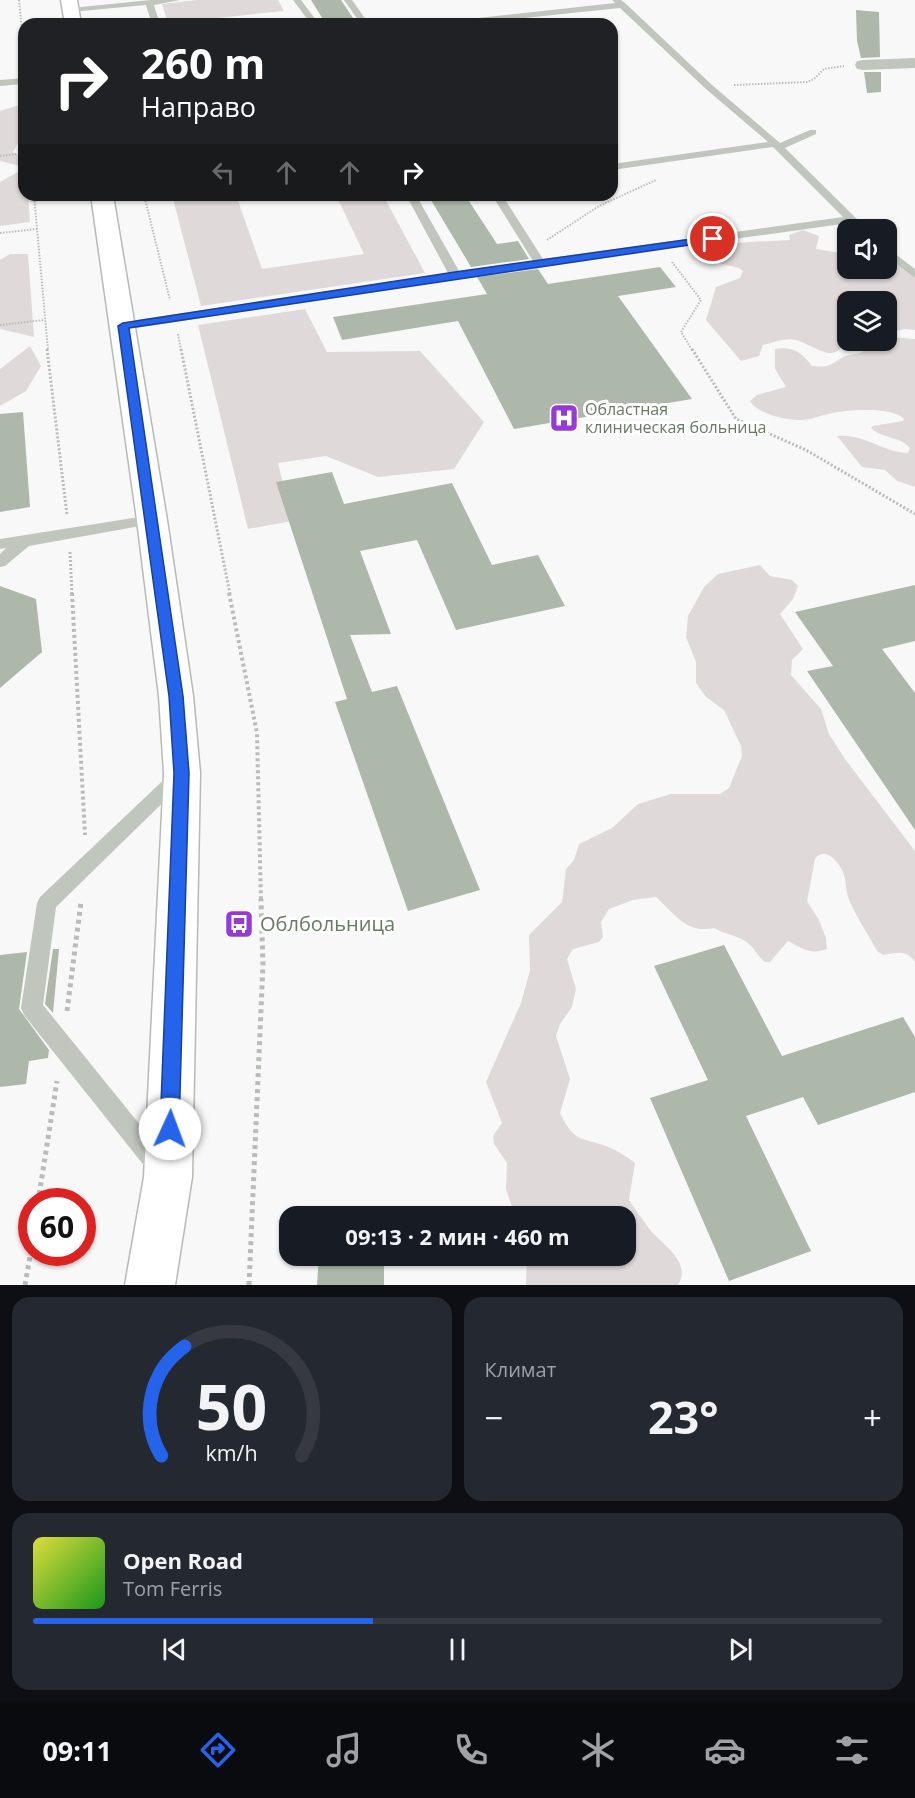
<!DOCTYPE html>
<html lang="ru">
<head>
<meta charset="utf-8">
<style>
  body { margin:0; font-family:"Open Sans",sans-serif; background:#242831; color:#f1f3f6; height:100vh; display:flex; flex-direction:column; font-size:22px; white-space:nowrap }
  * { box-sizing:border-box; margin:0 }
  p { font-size:20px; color:#9ea1a6 }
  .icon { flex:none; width:33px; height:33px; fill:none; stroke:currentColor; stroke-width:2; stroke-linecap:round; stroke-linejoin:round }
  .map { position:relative; height:1285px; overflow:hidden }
  .panel { display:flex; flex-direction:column; gap:12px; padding:12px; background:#0d0f14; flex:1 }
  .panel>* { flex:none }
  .hud { position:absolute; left:18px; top:18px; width:600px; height:183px; border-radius:18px; box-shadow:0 2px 4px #0004; background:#202124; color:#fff; overflow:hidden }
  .buttons { position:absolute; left:837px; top:219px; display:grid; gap:12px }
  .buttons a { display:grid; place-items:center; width:60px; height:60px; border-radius:12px; background:#171b24; box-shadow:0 2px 4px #0004; font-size:30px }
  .speed { position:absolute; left:18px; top:1188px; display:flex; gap:12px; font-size:30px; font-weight:700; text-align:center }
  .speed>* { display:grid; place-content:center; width:78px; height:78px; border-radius:50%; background:#171b24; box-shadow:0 2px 4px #0004; line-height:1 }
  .speed .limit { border:9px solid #d22; background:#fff; color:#111 }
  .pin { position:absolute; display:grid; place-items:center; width:51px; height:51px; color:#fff; margin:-26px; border:3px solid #fff; border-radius:50%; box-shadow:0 2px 6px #0007 }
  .me { position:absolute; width:66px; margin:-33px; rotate:2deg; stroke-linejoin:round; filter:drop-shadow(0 0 4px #0008) }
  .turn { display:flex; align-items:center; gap:21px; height:126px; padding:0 24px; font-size:27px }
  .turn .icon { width:78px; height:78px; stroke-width:2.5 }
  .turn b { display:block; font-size:42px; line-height:51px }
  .lanes { display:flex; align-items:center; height:57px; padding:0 24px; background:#0003; justify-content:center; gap:30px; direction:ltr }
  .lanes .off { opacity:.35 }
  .big { font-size:45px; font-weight:700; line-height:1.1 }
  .panel .widget { flex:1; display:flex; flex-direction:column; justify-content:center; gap:9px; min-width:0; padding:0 21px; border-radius:18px; background:#242831 }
  .panel .dial { align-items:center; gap:0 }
  .dial svg { height:156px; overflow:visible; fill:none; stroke:#363941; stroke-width:7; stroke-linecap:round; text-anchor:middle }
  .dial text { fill:#f1f3f6; stroke:none }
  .song { display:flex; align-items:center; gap:18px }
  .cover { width:72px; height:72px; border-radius:9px; background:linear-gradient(135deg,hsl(60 70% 55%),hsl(120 70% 35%)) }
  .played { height:6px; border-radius:3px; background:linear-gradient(90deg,#2563eb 40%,#363941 40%) }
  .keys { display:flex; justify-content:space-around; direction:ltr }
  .heat { display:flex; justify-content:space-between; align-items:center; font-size:33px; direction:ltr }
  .panel .tiles { flex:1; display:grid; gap:12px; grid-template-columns:1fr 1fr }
  .widget:last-child { grid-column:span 2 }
  .trip { position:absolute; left:279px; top:1206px; width:357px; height:60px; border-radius:18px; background:#171b24; box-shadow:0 2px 4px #0004; font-weight:700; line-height:60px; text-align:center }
  .dock { display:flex; height:96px; justify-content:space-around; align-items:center; background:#090b0e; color:#9ea1a6 }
  .dock .icon { width:42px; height:42px }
  .dock .active { color:#2563eb }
  .dock b { font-size:27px; color:#f1f3f6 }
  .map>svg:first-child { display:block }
  .green { fill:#e0d9d9 }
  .building { fill:#adb8ab }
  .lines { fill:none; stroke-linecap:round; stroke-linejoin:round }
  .primary-casing { stroke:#b4bbb2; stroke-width:3 }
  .path-far3 { stroke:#b8bdb7; stroke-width:2; stroke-dasharray:1.5 1.5; stroke-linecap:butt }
  .path-far2 { stroke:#b8bdb7; stroke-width:3; stroke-dasharray:2 2; stroke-linecap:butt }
  .path-far1 { stroke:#b8bdb7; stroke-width:4; stroke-dasharray:3 3; stroke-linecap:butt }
  .path { stroke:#b8bdb7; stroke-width:5; stroke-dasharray:4 4; stroke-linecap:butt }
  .service { fill:#c0c6be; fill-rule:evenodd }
  .minor { fill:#c0c6be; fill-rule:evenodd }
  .primary { fill:#fff; fill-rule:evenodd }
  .route { fill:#2563eb; stroke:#184099; stroke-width:1.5 }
  .labels { text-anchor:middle; stroke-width:6; stroke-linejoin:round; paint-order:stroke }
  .poi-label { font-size:16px; fill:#677a62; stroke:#fff; text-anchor:start }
  .near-poi-label { font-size:20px; fill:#677a62; stroke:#fff; text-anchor:start }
</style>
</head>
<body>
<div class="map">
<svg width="915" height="1285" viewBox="0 0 915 1285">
  <rect width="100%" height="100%" fill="#f9f8f9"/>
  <g class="green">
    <polygon points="197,0 278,0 284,11 168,23 162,4"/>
    <polygon points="23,104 20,111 24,133 13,152 23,159 24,167 0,161 0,111"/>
    <polygon points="16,173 24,173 24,195 28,195 30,222 0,226 0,182"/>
    <polygon points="172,195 236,195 262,269 364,254 336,195 383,195 425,273 201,306"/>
    <path d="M 803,230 L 819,236 L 816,249 L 847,254 L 848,268 L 886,268 L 887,257 L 898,257 L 915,272 L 915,330 L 905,329 L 887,333 L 886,302 L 848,302 L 848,340 L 851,341 C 843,343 841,352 832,353 C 822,354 805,342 796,340 C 786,337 772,343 763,345 L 759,356 L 741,361 L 706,320 L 716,287 L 740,278 L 743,271 L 739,268 L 719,263 L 710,248 C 736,241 762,242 790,240 L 789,235 Z"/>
    <polygon points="10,254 28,254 34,337 0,329 0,260"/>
    <polygon points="305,309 327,352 420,351 484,422 454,469 378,477 326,456 278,463 292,521 248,529 198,325"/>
    <path d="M 892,337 L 915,339 L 915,487 L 897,481 L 885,470 L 862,467 L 837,436 C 863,433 883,452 908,453 L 910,448 C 900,436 882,439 871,428 L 873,426 L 903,421 L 904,419 C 892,406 845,410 828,414 C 819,416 810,420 801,420 C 786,420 757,414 750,401 L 757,395 L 786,387 L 775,369 L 775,349 C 794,346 802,353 812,366 C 829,368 830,365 843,357 C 848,354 856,355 862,352 C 874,345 870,340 886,340 L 887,338 Z"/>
    <polygon points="30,346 41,366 26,391 0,406 0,369"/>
    <path d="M 760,565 L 770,576 L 792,580 L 798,586 L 793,599 L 780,614 L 803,649 L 792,660 L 791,675 L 821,709 L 829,734 L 845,759 L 915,851 L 915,962 C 906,949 897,953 883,955 L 877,951 C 868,934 857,918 850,902 C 845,892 847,879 842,870 C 837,860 824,846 815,859 L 807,901 L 819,920 L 826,938 L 827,949 C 811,955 802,949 788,941 L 770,962 L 765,962 C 758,957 755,949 749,944 C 739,935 725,935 714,928 C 686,934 675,914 656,897 L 633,900 L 609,909 L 601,922 L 603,937 L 599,942 L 573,949 L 567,959 L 576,989 L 572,1007 L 560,1024 L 556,1036 L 570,1079 L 560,1113 C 576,1146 583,1136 611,1148 C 620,1152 628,1158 635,1163 L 629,1200 C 636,1210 643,1221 651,1231 C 663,1245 692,1262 678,1285 L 526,1285 L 527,1256 L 626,1256 L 626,1216 L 515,1216 L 506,1189 L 507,1163 L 494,1144 L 493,1136 L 502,1123 L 486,1082 L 521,1003 L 530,970 L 529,935 L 562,902 L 566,869 L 574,860 L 579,844 L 612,828 L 638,804 L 671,794 L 720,794 L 729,788 L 742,756 L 741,746 L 724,710 L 706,697 L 696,683 L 696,662 L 686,637 L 688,616 L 704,587 L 718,574 Z"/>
  </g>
  <g class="building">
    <polygon points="311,0 341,0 357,24 326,24"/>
    <polygon points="856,10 879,12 880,57 861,58 857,41"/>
    <polygon points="864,72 881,72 881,92 867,93"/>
    <polygon points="428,195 465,195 497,244 518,241 529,259 471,267"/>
    <polygon points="660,267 676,287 618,296 692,399 514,429 458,321 342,340 333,317 487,294 477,277 538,269 548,284"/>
    <polygon points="23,412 30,507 0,512 0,414"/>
    <polygon points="332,472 344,504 452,483 492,565 538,555 565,606 456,630 417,540 360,551 391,634 350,635 372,692 397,686 480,890 408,911 335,702 347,699 276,482"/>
    <polygon points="915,585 915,641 882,649 915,693 915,830 807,671 833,666 795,612"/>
    <polygon points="0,586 36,599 42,652 0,688"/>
    <polygon points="724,945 782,1056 903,1017 915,1037 915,1092 818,1125 803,1097 746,1116 811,1251 729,1281 650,1098 708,1080 654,966"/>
    <polygon points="53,949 59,949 53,1013 45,1004"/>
    <polygon points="27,952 19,1009 49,1050 48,1058 29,1061 26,1084 0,1087 0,955"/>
    <polygon points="319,1256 384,1256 384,1285 317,1285"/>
  </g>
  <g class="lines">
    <g class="primary-casing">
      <g id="primary">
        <polygon points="61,0 77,0 81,24 65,24"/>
        <polygon points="91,195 113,195 167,520 193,696 200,773 192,1177 175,1285 125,1285 144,1177 164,773 159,696 137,520"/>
      </g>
    </g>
    <g class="path-far3">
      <polyline points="19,0 24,50"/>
      <polyline points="734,85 807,82 814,79 824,69 844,66"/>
      <polyline points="0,156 24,153"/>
      <polyline points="34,195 48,350"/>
      <polyline points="144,195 170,300"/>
      <polyline points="0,233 37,229"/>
      <polyline points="547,240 599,206 656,180"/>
      <polyline points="672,262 701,300 681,332 692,350"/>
      <polyline points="0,325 44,320"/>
      <polyline points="178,334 181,350"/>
    </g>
    <g class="path-far2">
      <polyline points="47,349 67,515"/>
      <polyline points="181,349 230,594"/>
      <polyline points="692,349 736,419 806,450 915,514"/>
      <polyline points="70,552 72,594"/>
    </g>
    <g class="path-far1">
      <polyline points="72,593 85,835"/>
      <polyline points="229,593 257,733 261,901"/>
    </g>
    <g class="path">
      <polyline points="67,1011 81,902"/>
      <polyline points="38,1202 57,1081"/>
      <polyline points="25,1285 32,1245"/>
      <polyline points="249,1285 263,964 261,899"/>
    </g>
    <g class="service">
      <polygon points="151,0 180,0 154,5 160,24 152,24 146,5 71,12 67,10 71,8"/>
      <polygon points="293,0 301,0 319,24 311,24"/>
      <polygon points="344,0 352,0 369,24 361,24"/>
      <polygon points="612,0 621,0 625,3 712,85 780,143 810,130 816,130 816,134 785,148 868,230 856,230 849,223 455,278 123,330 117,326 123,322 448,273 406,195 416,195 459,271 533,261 492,195 502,195 543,259 843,217 773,147 612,170 612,164 768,142 706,89 620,8 466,24 438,24 442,22 615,3"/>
      <polygon points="24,78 24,84 0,86 0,80"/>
      <polygon points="886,247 915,269 915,278 886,256"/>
      <polygon points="152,515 159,520 157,523 29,546 5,566 0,567 0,554 6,548 0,549 0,539"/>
      <polygon points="179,769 185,771 188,776 185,781 56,907 43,1005 166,1157 170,1165 166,1173 158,1177 150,1173 24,1015 21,1008 37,903 40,897 173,771"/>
    </g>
    <polygon class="minor" points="915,58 915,68 863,70 857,69 855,65 857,61 863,60"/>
    <use href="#primary" class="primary"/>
  </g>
  <polygon class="route" points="713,236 716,237 716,241 129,328 183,696 189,773 179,1129 176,1136 170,1139 163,1136 160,1129 174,773 169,696 118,326 123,323 455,272"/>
  <defs>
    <g id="hospital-square" transform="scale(1.5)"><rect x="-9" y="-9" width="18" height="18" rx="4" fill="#953ad7" stroke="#fff"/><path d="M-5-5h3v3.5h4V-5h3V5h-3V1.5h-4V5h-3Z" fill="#fff"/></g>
    <g id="bus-square" transform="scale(1.5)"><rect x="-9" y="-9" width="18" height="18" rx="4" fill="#953ad7" stroke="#fff"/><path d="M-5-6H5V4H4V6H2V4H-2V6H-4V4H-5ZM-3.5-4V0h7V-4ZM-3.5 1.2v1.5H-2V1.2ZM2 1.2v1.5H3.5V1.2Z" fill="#fff"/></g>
  </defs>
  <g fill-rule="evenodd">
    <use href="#hospital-square" x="564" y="418"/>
    <use href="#bus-square" x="239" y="924"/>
  </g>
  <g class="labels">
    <g class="poi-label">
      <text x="585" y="415">Областная<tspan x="585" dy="18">клиническая больница</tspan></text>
    </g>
    <g class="near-poi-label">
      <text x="260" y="931">Облбольница</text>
    </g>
  </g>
</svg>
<div class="buttons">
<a><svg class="icon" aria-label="sound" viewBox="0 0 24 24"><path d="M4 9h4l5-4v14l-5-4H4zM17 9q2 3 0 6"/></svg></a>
<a><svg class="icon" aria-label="layers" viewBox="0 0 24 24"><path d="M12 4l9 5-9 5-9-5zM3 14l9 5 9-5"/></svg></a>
</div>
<div class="speed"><div class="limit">60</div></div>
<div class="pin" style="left:713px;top:239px;background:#d93025"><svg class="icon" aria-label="arrive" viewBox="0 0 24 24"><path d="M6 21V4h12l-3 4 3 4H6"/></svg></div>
<svg class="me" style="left:170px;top:1129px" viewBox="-20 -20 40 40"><circle r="19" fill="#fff"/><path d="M0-13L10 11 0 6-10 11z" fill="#2563eb"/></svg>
<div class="trip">09:13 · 2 мин · 460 m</div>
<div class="hud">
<div class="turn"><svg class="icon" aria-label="right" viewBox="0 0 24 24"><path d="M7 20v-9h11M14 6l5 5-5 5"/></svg><div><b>260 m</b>Направо</div></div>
<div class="lanes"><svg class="icon off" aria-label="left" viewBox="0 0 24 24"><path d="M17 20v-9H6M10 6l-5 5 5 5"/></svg><svg class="icon off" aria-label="ahead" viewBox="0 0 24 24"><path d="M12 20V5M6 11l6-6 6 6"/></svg><svg class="icon off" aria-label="ahead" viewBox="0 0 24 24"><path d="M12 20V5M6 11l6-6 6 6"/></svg><svg class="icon" aria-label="right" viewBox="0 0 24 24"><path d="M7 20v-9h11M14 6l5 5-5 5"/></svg></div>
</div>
</div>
<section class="panel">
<div class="tiles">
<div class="widget dial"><svg viewBox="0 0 100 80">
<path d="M14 69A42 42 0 1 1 86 69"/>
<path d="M14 69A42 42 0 0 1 26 13" stroke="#2563eb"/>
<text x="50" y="56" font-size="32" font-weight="700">50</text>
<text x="50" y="72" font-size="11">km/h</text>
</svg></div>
<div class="widget"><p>Климат</p>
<div class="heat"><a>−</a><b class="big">23°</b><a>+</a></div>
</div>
<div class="widget">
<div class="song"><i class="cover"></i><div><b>Open Road</b><p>Tom Ferris</p></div></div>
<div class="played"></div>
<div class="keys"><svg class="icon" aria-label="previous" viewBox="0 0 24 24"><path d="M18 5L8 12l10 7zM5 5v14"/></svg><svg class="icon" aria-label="pause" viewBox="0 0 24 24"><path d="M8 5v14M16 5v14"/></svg><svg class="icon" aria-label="next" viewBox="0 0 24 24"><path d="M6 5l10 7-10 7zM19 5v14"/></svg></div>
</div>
</div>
</section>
<nav class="dock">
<b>09:11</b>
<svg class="icon active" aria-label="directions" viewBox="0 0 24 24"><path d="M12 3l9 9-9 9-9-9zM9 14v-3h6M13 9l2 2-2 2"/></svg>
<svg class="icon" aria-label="music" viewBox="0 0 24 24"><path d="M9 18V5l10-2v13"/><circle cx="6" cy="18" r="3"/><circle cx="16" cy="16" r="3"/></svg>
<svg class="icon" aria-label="phone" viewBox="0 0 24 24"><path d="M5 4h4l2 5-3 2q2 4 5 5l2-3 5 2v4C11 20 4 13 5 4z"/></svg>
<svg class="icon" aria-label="climate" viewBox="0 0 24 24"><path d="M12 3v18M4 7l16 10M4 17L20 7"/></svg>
<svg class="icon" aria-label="car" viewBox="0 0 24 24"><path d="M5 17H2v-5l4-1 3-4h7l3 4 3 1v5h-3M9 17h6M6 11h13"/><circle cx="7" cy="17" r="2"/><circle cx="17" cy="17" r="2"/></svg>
<svg class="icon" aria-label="filters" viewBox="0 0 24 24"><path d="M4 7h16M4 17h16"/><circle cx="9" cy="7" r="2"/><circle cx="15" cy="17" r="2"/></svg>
</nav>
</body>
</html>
